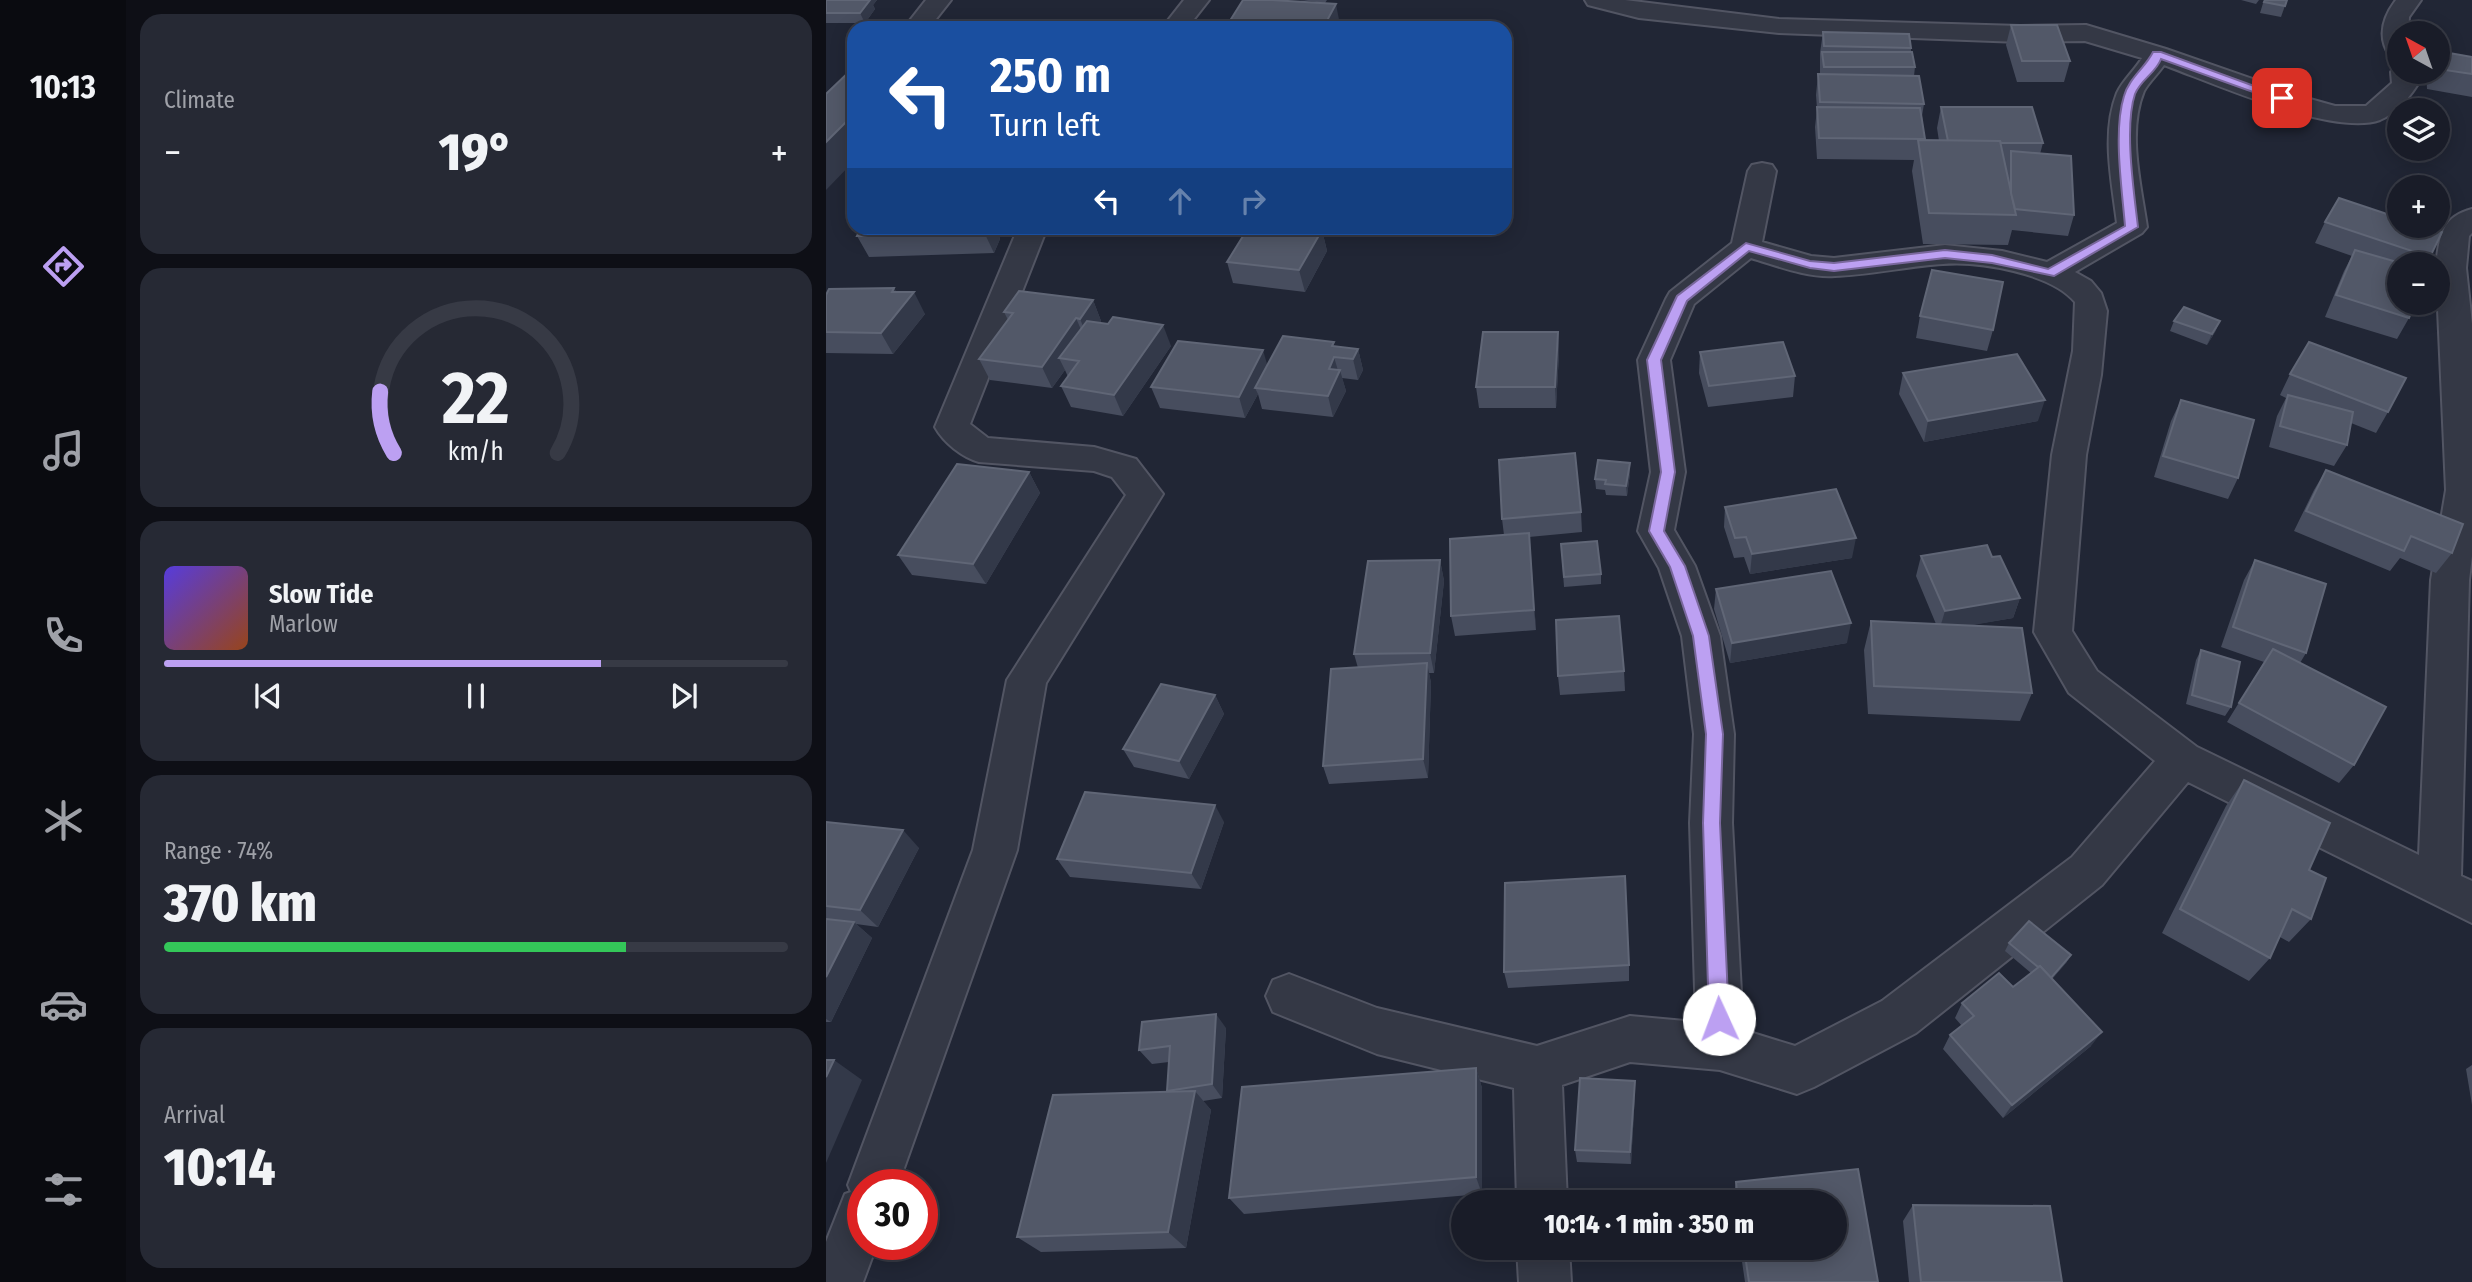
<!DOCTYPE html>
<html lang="en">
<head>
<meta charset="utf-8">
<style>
  body { margin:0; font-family:"Fira Sans Condensed",sans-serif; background:#262934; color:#f1f3f6; height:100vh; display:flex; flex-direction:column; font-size:26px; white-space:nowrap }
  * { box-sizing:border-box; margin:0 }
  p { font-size:23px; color:#9fa1a8 }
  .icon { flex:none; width:38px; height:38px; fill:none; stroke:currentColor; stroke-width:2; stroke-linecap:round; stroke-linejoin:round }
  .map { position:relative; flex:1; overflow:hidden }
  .details { display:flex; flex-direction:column; gap:14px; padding:14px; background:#0e0f16; width:700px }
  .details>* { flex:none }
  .top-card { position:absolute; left:21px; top:21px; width:665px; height:214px; border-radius:21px; box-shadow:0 4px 18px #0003,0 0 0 2px #373a45; background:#1a4fa0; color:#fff; overflow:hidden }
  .needle { width:46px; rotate:320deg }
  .fabs { position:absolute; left:1561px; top:21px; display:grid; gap:14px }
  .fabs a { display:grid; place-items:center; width:63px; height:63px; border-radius:50%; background:#191c28; box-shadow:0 4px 18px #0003,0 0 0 2px #373a45; font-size:35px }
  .speed { position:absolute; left:21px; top:1169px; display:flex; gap:14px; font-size:35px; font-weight:700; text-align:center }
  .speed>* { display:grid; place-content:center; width:91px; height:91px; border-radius:50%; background:#191c28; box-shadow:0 4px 18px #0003,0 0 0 2px #373a45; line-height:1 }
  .speed .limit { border:10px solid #d22; background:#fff; color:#111 }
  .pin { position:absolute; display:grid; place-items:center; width:60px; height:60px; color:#fff; margin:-30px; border-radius:14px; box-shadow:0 4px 10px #0006 }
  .me { position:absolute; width:77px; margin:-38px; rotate:358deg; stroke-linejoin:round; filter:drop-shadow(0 0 5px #0008) }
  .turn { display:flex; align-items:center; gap:24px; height:147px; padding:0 28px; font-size:32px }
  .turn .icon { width:91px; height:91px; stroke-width:2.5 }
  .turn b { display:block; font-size:49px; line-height:60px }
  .lanes { display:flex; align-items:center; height:66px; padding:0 28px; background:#0003; justify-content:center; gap:35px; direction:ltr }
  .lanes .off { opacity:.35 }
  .big { font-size:52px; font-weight:800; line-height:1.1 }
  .details .tile { flex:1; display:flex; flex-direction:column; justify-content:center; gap:10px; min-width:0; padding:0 24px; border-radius:21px; background:#262934 }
  .details .dial { align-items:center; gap:0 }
  .dial svg { height:182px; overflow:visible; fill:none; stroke:#373a45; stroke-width:7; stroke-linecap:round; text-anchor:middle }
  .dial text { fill:#f1f3f6; stroke:none }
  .song { display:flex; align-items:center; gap:21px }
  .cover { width:84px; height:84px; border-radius:10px; background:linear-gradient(135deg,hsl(250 70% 55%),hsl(20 70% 35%)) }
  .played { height:7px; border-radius:4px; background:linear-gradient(90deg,#bca0f2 70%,#373a45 70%) }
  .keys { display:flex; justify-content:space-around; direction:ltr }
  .heat { display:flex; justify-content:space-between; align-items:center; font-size:38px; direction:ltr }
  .charge { height:10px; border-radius:5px; background:linear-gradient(90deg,#34c759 74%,#373a45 0) }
  .trip { position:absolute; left:625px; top:1190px; width:396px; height:70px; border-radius:35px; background:#191c28; box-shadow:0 4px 18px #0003,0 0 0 2px #373a45; font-weight:800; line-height:70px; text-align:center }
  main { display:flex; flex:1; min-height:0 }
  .tabs { display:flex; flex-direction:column; width:126px; justify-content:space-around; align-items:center; background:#0a0b10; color:#9fa1a8 }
  .tabs .icon { width:49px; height:49px }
  .tabs .active { color:#bca0f2 }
  .tabs b { font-size:32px; color:#f1f3f6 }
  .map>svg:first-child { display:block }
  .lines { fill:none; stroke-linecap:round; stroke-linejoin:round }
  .minor-casing { stroke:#525563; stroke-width:4 }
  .minor { fill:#343845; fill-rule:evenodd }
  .wall { fill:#474d5e }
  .shaded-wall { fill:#333949 }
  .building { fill:#525868; stroke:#606676; stroke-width:2 }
  .route { fill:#bca0f2; stroke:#7a689d; stroke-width:2 }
</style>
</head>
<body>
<main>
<nav class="tabs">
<b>10:13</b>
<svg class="icon active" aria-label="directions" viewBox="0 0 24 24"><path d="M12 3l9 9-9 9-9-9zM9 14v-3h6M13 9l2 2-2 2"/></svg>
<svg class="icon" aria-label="music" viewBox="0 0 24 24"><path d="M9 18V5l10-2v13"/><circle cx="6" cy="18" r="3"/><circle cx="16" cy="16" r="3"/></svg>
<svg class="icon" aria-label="phone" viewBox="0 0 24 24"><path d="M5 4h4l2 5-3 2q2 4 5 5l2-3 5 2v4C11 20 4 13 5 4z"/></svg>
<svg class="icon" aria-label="climate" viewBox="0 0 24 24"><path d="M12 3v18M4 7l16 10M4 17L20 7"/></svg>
<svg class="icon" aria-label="car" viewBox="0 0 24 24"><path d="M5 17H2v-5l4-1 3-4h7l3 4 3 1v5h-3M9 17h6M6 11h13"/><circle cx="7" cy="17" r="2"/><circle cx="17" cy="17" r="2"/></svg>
<svg class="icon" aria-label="filters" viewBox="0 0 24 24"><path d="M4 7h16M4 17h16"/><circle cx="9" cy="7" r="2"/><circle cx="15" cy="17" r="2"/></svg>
</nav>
<section class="details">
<div class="tile"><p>Climate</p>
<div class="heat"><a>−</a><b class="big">19°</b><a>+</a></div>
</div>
<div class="tile dial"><svg viewBox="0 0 100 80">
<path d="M14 69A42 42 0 1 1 86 69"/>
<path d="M14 69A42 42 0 0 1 8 42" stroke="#bca0f2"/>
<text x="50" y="56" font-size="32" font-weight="700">22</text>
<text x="50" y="72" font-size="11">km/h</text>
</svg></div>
<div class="tile">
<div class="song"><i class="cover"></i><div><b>Slow Tide</b><p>Marlow</p></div></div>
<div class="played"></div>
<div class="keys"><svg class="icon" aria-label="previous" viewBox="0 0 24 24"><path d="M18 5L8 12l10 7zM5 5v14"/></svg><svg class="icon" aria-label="pause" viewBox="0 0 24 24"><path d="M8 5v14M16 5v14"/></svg><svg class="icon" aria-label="next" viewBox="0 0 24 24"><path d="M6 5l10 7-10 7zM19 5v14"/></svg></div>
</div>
<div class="tile"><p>Range · 74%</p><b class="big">370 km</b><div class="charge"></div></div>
<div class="tile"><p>Arrival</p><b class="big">10:14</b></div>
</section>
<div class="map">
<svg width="1646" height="1282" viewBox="0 0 1646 1282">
  <rect width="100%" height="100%" fill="#212635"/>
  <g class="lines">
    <g class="minor-casing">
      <g id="minor">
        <polygon points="100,0 125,0 103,28 78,28"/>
        <polygon points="358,0 383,0 361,28 336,28"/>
        <path d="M 759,0 L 799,0 L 953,19 L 1194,26 L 1260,25 L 1340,49 L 1484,99 L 1509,106 L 1540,106 L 1566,83 L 1565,72 L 1569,66 L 1573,65 L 1573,72 L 1591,72 L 1592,84 C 1583,98 1569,114 1554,120 C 1507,137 1385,82 1338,65 C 1332,74 1323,82 1318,91 C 1301,132 1315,185 1321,227 L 1316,233 L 1249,272 L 1265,281 L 1275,293 L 1281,311 L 1275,375 L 1260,455 L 1246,631 L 1271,671 L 1371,747 L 1593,855 L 1605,580 L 1620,490 L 1610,264 C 1614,237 1615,217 1646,209 L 1646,233 L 1643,236 L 1640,268 L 1646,324 L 1646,556 L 1643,580 L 1635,876 L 1646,881 L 1646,923 L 1362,782 L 1276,885 L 1090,1033 L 988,1087 L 971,1094 L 894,1070 L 804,1062 L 736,1085 L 741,1202 L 691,1202 L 688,1088 L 551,1054 L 447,1012 L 440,996 L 447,980 L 463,974 L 551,1008 L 711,1046 L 804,1016 L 870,1022 L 864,823 L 868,734 L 856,636 L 833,568 L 812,531 L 825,472 L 812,360 L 840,299 L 844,292 L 906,243 L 922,171 L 926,165 L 936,163 L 946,165 L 950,171 L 936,242 L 985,256 L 1008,258 L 1119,245 L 1176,251 L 1221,262 L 1291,223 C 1286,182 1275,133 1291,93 C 1297,80 1309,70 1316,58 L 1259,41 L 1194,42 L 953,33 L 813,18 L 762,5 ZM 925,258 C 952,266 981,278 1009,276 C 1045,275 1081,266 1117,264 C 1153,261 1225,273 1249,302 L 1247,351 L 1226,455 L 1208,632 L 1243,693 L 1329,761 L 1246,857 L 1056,1001 L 969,1046 L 917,1030 L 906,823 L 908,734 L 894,636 L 869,566 L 848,530 L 859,472 L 844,360 L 868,304 Z"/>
        <path d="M 1570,0 L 1595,0 L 1583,17 L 1582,33 L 1573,33 L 1573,59 L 1564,56 C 1551,37 1557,17 1570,0 Z"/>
        <path d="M 192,228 L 221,228 L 144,424 L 162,438 L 268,447 L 310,459 L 337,494 L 220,683 L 191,850 L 72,1185 L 37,1185 L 37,1244 L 51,1244 L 37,1282 L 0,1282 L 0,1242 L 19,1194 L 25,1192 L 22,1185 L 147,850 L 181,680 L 300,495 L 286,477 L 268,471 L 153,462 C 136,457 118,443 109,427 Z"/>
        <polygon points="691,1248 743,1248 745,1282 693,1282"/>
      </g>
    </g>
    <use href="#minor" class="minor"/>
  </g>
  <g class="wall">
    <polygon points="0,0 51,0 47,5 49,9 39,23 0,23"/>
    <polygon points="474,0 501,0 499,3"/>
    <polygon points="1415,0 1433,0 1430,4"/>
    <polygon points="1438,0 1461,0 1455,17 1434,13"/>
    <polygon points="1185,25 1244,61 1238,82 1191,82 1180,45"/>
    <polygon points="997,32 1085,48 1085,52 1089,67 1088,76 1098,104 1096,116 1099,140 1113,141 1111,128 1115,107 1217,143 1214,154 1248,215 1242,236 1186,230 1182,245 1097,244 1086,171 1088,160 991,159 989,127 991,109 990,95 992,74 994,74 994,53"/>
    <polygon points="1612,51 1646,57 1646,97 1601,89 1600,72 1612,72"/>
    <polygon points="1499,222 1616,232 1599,264 1573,264 1583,318 1571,339 1499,317 1518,271 1526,256 1489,243"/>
    <polygon points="35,228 180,228 176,236 173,236 174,239 168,253 43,257 31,236"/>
    <polygon points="496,230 501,251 479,292 407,283 401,262"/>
    <polygon points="68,288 70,292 99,314 67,354 0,353 0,295"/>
    <polygon points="267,300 275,321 274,323 345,346 297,416 245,407 235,386 242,377 239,370 226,388 164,380 153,359 182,320 178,312"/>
    <polygon points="1094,316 1167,330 1161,351 1090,338"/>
    <polygon points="1348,321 1394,321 1389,332 1381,345 1344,331"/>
    <polygon points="732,332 733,353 730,408 653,408 650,387"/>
    <polygon points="509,346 532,349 537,370 532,380 516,378 520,391 507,417 436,409 432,394 419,418 334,408 325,387 441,365"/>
    <polygon points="874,352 969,376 967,397 882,407 873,373"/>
    <polygon points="1077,373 1212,421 1098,442 1073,394"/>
    <polygon points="1464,374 1562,412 1550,433 1525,423 1521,445 1508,466 1443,447 1451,416 1460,398 1454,395"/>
    <polygon points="1355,400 1412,478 1402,499 1328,477 1345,421"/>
    <polygon points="804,463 804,473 801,496 780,495 779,490 770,489 769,479"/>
    <polygon points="1500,470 1626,553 1610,573 1574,558 1564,571 1468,531 1488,490"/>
    <polygon points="203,472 214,493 160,584 86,575 72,555"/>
    <polygon points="899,507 1026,558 924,574 918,557 908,558 898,527"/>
    <polygon points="755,512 756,532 703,537 710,630 629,636 625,616 678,535 676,519"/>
    <polygon points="735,544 775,574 775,584 738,587"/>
    <polygon points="1095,556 1166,557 1194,598 1187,618 1144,625 1206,693 1194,721 1042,714 1038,650 1045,621 1110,624 1090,576"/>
    <polygon points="614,560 618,581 608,673 603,673 605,683 602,778 503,784 497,766 532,668 528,654"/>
    <polygon points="1429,560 1480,653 1474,663 1528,765 1513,783 1401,722 1438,662 1395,647 1418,580"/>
    <polygon points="890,589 1021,643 904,663 888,609"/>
    <polygon points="1375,650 1405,707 1399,716 1360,704 1370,660"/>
    <polygon points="798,671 799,691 734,695 732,676"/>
    <polygon points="389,695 398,714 363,779 308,767 297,749"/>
    <polygon points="1418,780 1483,870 1485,919 1463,942 1454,937 1444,958 1423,981 1336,933 1400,806"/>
    <polygon points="0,822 93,848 52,927 30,924 46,938 5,1022 0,1022"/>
    <polygon points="398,822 375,889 244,877 231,859"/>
    <polygon points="1183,943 1245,955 1240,963 1226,979 1265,1046 1177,1118 1117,1049 1124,1035 1136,1026 1129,1018 1136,1003 1187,987 1205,973 1179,951"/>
    <polygon points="803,965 803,981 682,988 678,972"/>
    <polygon points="400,1028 396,1098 377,1101 385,1110 360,1248 215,1252 191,1237 342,1092 341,1091 343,1062 326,1064 313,1050"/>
    <polygon points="1646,1065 1646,1105 1640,1069"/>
    <polygon points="650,1068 656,1088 656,1194 418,1214 403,1198"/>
    <polygon points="809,1094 805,1164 751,1162 749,1150"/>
    <polygon points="1032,1169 1052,1282 919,1282 914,1248 1008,1248 1008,1202 909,1202 908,1193 910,1182"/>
    <polygon points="1087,1205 1236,1282 1083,1282 1077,1221"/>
  </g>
  <g class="shaded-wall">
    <polygon points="44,0 51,0 47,5 49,9 39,23 34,13"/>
    <polygon points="510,4 514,25 512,28 497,28"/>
    <polygon points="28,114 28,161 0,190 0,142"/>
    <polygon points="160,228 169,228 174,239 168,253 158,232"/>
    <polygon points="172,228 180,228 176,236"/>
    <polygon points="496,230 501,251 479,292 473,270"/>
    <polygon points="68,288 78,305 88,292 99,314 67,354 55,333"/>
    <polygon points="267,300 275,321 263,340 254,319"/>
    <polygon points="250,318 259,339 233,358 239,370 226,388 216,367"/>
    <polygon points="1394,321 1389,332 1381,345 1386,334"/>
    <polygon points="337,325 345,346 297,416 288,395"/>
    <polygon points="732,332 733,353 730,408 729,387"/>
    <polygon points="532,349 537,370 532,380 527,359"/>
    <polygon points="437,350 443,371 429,388 432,394 419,418 413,397"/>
    <polygon points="508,357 513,374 514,370 520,391 507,417 502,396 503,369"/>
    <polygon points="1219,400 1212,421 1098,442 1102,421"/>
    <polygon points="804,463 804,473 801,496 800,486"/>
    <polygon points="203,472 214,493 160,584 147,564"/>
    <polygon points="703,533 705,553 710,630 708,610"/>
    <polygon points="1030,538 1026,558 924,574 926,554"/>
    <polygon points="614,560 618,581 608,673 604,653"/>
    <polygon points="1194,598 1187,618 1113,631 1119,611"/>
    <polygon points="1025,623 1021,643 904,663 906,643"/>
    <polygon points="601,663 605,683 602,778 597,759"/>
    <polygon points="389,695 398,714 363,779 353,761"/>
    <polygon points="389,805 398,822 375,889 365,873"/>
    <polygon points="77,830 93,848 52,927 34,910"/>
    <polygon points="28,922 46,938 5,1022 0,1019 0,977"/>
    <polygon points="1245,955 1240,963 1220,986 1225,978"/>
    <polygon points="390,1014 400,1028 396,1098 386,1084"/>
    <polygon points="1276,1032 1265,1046 1177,1118 1186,1105"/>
    <polygon points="8,1060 36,1080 0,1163 0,1077"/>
    <polygon points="650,1068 656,1088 656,1194 650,1177"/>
    <polygon points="809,1081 809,1094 805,1164 804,1152"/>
    <polygon points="369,1091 385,1110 360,1248 342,1232"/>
  </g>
  <g class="building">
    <polygon points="0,0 44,0 34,13 0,13"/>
    <polygon points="417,0 446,0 510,4 497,28 418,28 400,27"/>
    <polygon points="1439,0 1461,0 1459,6 1438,2"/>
    <polygon points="1185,25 1231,25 1244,61 1196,61"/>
    <polygon points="997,32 1083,34 1085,48 998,46"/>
    <polygon points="1612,51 1646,57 1646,74 1612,69"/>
    <polygon points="996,52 1086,52 1089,67 998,67"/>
    <polygon points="28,67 28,114 0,142 0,94"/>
    <polygon points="992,74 1093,76 1098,104 994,102"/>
    <polygon points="991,107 1094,108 1099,139 993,138"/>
    <polygon points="1115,107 1206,107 1217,143 1175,143 1174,141 1122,141"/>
    <polygon points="1092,140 1174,141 1190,215 1103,213"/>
    <polygon points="1185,151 1245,156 1248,215 1189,209 1185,193"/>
    <polygon points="1513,198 1573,218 1573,226 1596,226 1616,232 1604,257 1499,222"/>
    <polygon points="35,228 160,228 158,232 31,236"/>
    <polygon points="422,228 473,228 496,230 473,270 401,262"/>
    <polygon points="1529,250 1578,264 1573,264 1573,303 1589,303 1583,318 1510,295"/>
    <polygon points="1106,270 1177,282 1167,330 1094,316"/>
    <polygon points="68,288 66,292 88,292 55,333 0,332 0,295 3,289"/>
    <polygon points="193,291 267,300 254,319 250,318 216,367 153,359 187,313 178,312"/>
    <polygon points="1358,307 1394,321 1386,334 1348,321"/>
    <polygon points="287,317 337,325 288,395 235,386 253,361 233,358 261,321 282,324"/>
    <polygon points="657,332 732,332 729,387 650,387"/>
    <polygon points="457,336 508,342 506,346 532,349 527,359 508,357 503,369 514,370 502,396 429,388"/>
    <polygon points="352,341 437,350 413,397 325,387"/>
    <polygon points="957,342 969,376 883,386 874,352"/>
    <polygon points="1483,342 1580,378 1562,412 1464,374"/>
    <polygon points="1191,354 1219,400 1102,421 1077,373"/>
    <polygon points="1462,395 1527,412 1521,445 1454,426"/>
    <polygon points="1355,400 1428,420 1412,478 1337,456"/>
    <polygon points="749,453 755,512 676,519 673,460"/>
    <polygon points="772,460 804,463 800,486 779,484 780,480 769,479"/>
    <polygon points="131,464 203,472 147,564 72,555"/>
    <polygon points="1500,470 1637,524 1626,553 1585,536 1578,551 1480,511"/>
    <polygon points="1010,489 1030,538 926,554 920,537 909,538 899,507"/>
    <polygon points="703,533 708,610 625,616 624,539"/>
    <polygon points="771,541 775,574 738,577 735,544"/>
    <polygon points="1161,545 1166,557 1174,556 1194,598 1119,611 1095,556"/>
    <polygon points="614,560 604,653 528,654 542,561"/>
    <polygon points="1429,560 1500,584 1480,653 1407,627"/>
    <polygon points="1005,571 1025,623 906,643 890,589"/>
    <polygon points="793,616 798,671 732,676 730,620"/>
    <polygon points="1045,621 1196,628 1206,693 1048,686"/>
    <polygon points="1447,649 1560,707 1528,765 1413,703"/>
    <polygon points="1375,650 1414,662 1405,707 1366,695"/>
    <polygon points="601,663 597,759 497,766 505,669"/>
    <polygon points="335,684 389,695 353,761 297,749"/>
    <polygon points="1418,780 1504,823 1483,870 1500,878 1485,919 1466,909 1444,958 1354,909"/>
    <polygon points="259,792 389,805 365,873 231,859"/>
    <polygon points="0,822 77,830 34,910 0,906"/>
    <polygon points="799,876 803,965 678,972 679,883"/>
    <polygon points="0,919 28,922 0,977"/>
    <polygon points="1203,921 1245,955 1225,978 1214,966 1212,967 1183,943"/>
    <polygon points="1214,966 1276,1032 1186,1105 1124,1035 1148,1016 1136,1003 1173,973 1187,987"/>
    <polygon points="390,1014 386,1084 341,1091 344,1046 313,1050 316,1022"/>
    <polygon points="0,1060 8,1060 0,1077"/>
    <polygon points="650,1068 650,1177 403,1198 416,1087"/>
    <polygon points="754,1078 809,1081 804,1152 749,1150"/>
    <polygon points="369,1091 342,1232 191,1237 227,1095"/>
    <polygon points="1032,1169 1052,1282 923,1282 918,1248 1008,1248 1008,1202 912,1202 910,1182"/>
    <polygon points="1087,1205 1224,1206 1236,1282 1095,1282"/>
  </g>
  <path class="route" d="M 1327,52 L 1335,52 L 1461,98 L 1452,101 L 1335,59 C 1330,73 1315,79 1309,94 C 1298,127 1308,192 1312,227 L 1228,276 L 1166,263 L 1119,258 L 1008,271 L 984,268 L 923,251 L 861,301 L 835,360 L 849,472 L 838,531 L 859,566 L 883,636 L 897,734 L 894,823 L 903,1019 L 900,1025 L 893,1028 L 886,1025 L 883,1019 L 877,823 L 880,734 L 867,636 L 844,567 L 823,531 L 835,472 L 821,360 L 851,296 L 920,243 L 984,261 L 1008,263 L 1119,250 L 1166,255 L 1222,269 L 1299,226 C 1296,189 1287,131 1298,96 C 1303,78 1319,68 1327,52 Z"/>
</svg>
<div class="fabs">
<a><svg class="needle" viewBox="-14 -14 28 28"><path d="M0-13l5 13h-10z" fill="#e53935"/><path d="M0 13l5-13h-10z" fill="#9fa1a8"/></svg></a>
<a><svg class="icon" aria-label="layers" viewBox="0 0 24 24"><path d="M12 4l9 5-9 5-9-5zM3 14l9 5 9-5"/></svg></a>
<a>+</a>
<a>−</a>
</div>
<div class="speed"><div class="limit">30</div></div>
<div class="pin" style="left:1456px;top:98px;background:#d93025"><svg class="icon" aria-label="arrive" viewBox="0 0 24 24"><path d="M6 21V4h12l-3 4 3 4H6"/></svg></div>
<svg class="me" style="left:893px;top:1019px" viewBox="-20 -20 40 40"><circle r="19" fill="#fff"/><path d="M0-13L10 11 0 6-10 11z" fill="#bca0f2"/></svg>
<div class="trip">10:14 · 1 min · 350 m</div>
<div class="top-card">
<div class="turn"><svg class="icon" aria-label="left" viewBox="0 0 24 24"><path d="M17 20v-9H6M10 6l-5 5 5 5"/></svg><div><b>250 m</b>Turn left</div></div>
<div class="lanes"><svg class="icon" aria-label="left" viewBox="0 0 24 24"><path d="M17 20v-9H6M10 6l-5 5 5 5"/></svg><svg class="icon off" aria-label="ahead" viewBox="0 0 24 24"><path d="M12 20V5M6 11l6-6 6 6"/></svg><svg class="icon off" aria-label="right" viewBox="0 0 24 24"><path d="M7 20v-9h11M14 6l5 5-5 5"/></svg></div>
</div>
</div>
</main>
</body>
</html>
